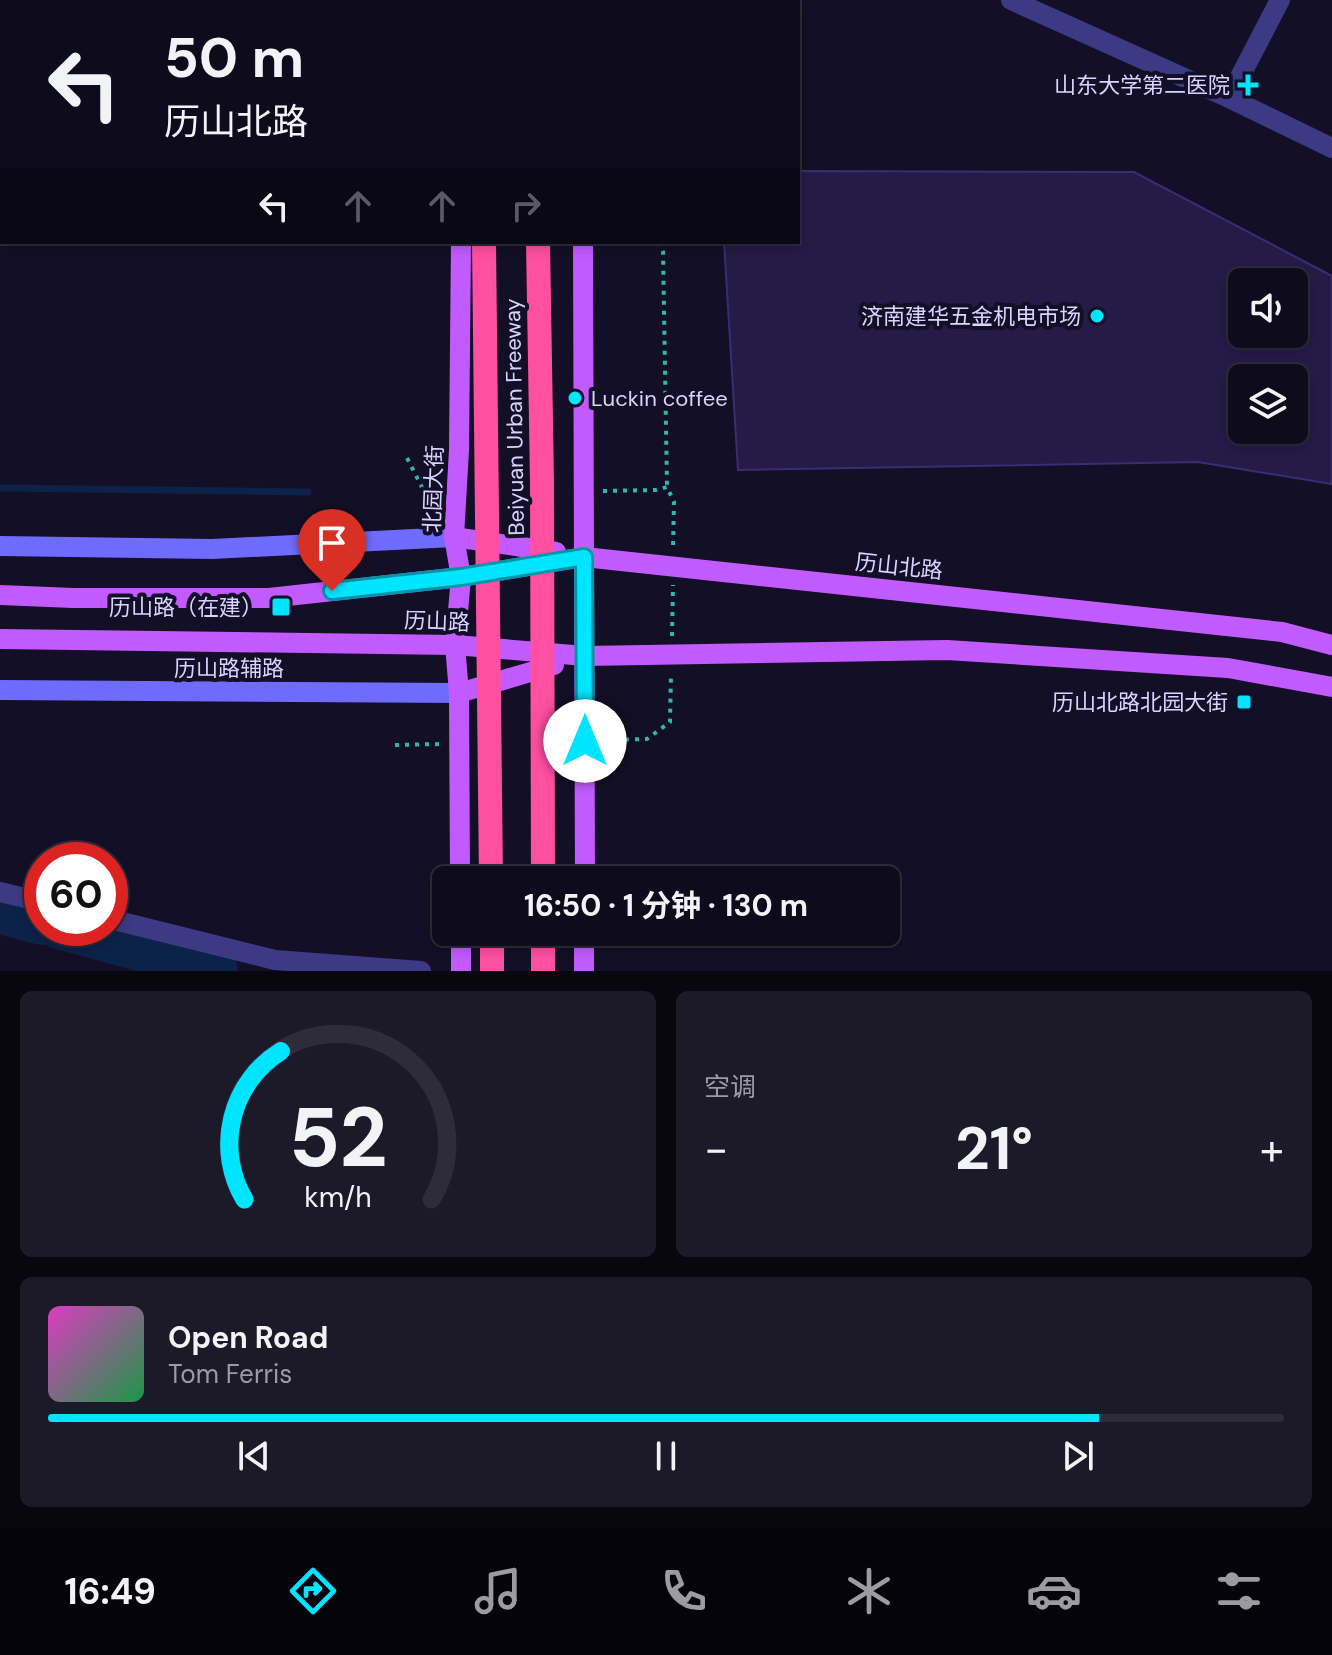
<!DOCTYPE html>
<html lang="zh">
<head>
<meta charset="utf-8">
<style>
  body { margin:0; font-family:"DM Sans","Noto Sans SC",sans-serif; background:#1c1929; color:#f1f3f6; height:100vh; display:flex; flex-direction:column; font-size:30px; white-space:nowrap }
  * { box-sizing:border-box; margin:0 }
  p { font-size:26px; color:#9b9ba3 }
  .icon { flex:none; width:44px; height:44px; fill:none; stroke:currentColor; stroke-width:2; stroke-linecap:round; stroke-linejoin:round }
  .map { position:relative; height:971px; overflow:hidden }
  .panel { display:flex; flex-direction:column; gap:20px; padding:20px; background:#08060f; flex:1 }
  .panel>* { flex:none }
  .top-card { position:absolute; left:0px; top:0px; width:800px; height:244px; box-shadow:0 4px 12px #0003,0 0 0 2px #2e2b3b; background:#0e0b1c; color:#f1f3f6; overflow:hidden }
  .tools { position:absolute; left:1228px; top:268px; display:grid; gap:16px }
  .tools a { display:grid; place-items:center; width:80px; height:80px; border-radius:12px; background:#0e0b1c; box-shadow:0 4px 12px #0003,0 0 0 2px #2e2b3b; font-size:40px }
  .speed { position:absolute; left:24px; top:842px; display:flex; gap:16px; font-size:40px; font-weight:700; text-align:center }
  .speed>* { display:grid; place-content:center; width:104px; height:104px; border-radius:50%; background:#0e0b1c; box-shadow:0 4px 12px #0003,0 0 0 2px #2e2b3b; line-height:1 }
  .speed .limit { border:12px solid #d22; background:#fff; color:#111 }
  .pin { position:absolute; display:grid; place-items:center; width:68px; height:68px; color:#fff; margin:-82px -34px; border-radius:50% 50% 50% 0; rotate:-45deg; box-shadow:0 0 8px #0007 }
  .pin .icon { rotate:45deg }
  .me { position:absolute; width:88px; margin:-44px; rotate:0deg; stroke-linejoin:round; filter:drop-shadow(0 0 6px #0008) }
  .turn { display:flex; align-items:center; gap:28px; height:168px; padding:0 32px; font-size:36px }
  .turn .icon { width:104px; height:104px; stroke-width:2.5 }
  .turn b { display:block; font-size:56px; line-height:68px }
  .lanes { display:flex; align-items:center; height:76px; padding:0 32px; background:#0003; justify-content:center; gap:40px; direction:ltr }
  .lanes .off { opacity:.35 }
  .big { font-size:60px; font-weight:700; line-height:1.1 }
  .panel .tile { flex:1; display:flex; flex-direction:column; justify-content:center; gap:12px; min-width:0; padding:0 28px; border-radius:12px; background:#1c1929 }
  .panel .dial { align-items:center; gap:0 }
  .dial svg { height:208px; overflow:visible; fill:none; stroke:#2e2b3b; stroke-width:7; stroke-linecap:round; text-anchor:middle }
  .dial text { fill:#f1f3f6; stroke:none }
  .song { display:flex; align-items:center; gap:24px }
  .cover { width:96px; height:96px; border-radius:12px; background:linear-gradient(135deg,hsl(310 70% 55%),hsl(140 70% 35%)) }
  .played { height:8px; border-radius:4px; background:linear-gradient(90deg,#00e5ff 85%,#2e2b3b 85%) }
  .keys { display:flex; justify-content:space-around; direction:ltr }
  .heat { display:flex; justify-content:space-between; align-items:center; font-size:44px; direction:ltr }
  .panel .tiles { flex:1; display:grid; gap:20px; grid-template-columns:1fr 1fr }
  .tile:last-child { grid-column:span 2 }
  .trip { position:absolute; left:432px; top:866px; width:468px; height:80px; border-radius:12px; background:#0e0b1c; box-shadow:0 4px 12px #0003,0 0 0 2px #2e2b3b; font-weight:700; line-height:80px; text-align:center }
  .tabs { display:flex; height:128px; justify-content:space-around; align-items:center; background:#06040b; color:#9b9ba3 }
  .tabs .icon { width:56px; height:56px }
  .tabs .on { color:#00e5ff }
  .tabs b { font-size:36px; color:#f1f3f6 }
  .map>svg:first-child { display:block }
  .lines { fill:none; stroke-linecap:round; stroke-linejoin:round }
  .stream { stroke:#0c2248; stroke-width:7 }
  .river { stroke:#0c2248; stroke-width:42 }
  .building { fill:#241b47; stroke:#3b2d73; stroke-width:2; fill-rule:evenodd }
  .path { stroke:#2fb8b0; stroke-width:4; stroke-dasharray:4 6; stroke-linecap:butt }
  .street { stroke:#3d3a85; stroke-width:20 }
  .secondary { stroke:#6f6bff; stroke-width:20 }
  .primary { stroke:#c25bff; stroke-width:20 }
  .highway { stroke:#ff4fa3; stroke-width:24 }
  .highway-bridge { stroke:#ff4fa3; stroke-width:24 }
  .route-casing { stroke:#0095a6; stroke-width:20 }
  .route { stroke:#00e5ff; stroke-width:14 }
  .poi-dot { fill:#00e5ff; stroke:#130f26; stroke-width:3 }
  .labels { text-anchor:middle; stroke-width:8; stroke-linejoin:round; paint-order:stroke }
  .poi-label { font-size:22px; fill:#d9d4ff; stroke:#130f26; text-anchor:end }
  .street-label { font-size:22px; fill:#d9d4ff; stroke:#130f26 }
</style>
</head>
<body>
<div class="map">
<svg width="1332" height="971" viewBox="0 0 1332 971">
  <rect width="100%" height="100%" fill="#130f26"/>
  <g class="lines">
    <polyline class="stream" points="0,488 308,492"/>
    <g class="river">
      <polyline points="0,913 42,924"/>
      <polyline points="58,928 217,971"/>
    </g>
  </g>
  <path class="building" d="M 798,171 L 1134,172 L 1332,276 L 1332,484 L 1198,462 L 738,470 L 724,242 L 798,242 ZM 1242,282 L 1294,282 L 1294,334 L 1242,334 ZM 1242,378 L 1294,378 L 1294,430 L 1242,430 Z"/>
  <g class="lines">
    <g class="path">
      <polyline points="658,242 663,252 667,486"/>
      <polyline points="407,458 426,495 438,494"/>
      <polyline points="603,491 656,490 667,487 674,502 673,548"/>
      <polyline points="672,636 673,585"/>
      <polyline points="605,740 647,739 670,722 671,673"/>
      <polyline points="395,745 441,744"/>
    </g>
    <g class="street">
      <polyline points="1011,0 1229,98 1280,0"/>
      <polyline points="1229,98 1332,148"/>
      <polyline points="0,892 42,902"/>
      <polyline points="110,919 275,960 421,971"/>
    </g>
    <g class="secondary">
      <polyline points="0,546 212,549 454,537"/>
      <polyline points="0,690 459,693"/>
    </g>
    <g class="primary">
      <polyline points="579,0 579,2"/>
      <polyline points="463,2 463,0"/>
      <polyline points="583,242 585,880"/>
      <polyline points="454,537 556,552"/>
      <polyline points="0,595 73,598 269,598 461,577 584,557 1282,632 1332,645"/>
      <polyline points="0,639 455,645 585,656 947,650 1228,668 1332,687"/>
      <polyline points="459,693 554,665"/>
      <polyline points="460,880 459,693 455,645 461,577 454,537 459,450 461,242"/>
      <polyline points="461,932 461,971"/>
      <polyline points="584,971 584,932"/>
    </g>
    <g class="highway">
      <polyline points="482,0 482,2"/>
      <polyline points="537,2 537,0"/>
      <polyline points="492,932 492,971"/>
      <polyline points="543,932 543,971"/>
    </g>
    <g class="highway-bridge">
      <polyline points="484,242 491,880"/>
      <polyline points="538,242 542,482 543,880"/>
    </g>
  </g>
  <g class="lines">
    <g class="route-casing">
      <polyline id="route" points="332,591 461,577 584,557 585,741"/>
    </g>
    <use href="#route" class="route"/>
  </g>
  <g class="poi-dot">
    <path d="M1244 73h8v8h8v8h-8v8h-8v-8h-8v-8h8z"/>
    <circle cx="1097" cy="316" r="8"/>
    <circle cx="575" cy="398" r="8"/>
    <rect x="271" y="597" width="20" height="20" rx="4"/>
    <rect x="1236" y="694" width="16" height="16" rx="4"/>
  </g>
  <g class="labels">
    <g class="poi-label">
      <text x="1230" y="93">山东大学第二医院</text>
      <text x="1081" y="324">济南建华五金机电市场</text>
      <text x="591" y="406" text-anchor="start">Luckin coffee</text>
      <text x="263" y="615">历山路（在建）</text>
      <text x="1228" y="710">历山北路北园大街</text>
    </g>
    <g class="street-label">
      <text transform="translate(514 417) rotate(-91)" y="8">Beiyuan Urban Freeway</text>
      <text transform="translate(433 489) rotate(-88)" y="8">北园大街</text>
      <text transform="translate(899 566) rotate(6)" y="8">历山北路</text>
      <text transform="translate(437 621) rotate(2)" y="8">历山路</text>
      <text x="229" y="676">历山路辅路</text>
    </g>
  </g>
</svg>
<div class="tools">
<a><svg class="icon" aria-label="sound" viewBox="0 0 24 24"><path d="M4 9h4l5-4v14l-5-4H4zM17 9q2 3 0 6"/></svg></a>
<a><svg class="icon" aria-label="layers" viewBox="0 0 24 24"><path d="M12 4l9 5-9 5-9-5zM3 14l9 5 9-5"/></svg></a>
</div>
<div class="speed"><div class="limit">60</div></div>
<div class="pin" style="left:332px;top:591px;background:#d93025"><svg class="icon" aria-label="arrive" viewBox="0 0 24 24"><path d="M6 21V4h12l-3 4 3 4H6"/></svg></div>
<svg class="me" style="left:585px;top:741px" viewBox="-20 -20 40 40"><circle r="19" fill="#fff"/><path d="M0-13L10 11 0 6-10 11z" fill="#00e5ff"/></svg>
<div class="trip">16:50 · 1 分钟 · 130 m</div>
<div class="top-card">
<div class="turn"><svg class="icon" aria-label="left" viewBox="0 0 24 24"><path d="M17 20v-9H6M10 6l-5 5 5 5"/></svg><div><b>50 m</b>历山北路</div></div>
<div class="lanes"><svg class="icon" aria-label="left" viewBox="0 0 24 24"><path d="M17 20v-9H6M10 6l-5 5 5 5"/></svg><svg class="icon off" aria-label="ahead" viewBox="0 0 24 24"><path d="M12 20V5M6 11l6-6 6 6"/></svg><svg class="icon off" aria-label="ahead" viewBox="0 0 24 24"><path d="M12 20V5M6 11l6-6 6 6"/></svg><svg class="icon off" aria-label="right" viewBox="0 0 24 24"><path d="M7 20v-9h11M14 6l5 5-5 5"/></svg></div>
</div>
</div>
<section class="panel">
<div class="tiles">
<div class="tile dial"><svg viewBox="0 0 100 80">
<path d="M14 69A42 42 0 1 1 86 69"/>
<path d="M14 69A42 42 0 0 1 28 12" stroke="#00e5ff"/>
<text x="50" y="56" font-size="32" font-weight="700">52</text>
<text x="50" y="72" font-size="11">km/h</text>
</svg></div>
<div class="tile"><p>空调</p>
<div class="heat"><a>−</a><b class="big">21°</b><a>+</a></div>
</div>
<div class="tile">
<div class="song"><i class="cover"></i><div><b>Open Road</b><p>Tom Ferris</p></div></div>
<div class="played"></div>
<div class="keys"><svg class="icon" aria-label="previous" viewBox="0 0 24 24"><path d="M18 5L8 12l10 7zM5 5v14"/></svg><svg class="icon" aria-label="pause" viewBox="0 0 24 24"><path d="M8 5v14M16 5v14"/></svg><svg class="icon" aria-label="next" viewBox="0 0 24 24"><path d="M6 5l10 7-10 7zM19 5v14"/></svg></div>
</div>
</div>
</section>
<nav class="tabs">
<b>16:49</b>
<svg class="icon on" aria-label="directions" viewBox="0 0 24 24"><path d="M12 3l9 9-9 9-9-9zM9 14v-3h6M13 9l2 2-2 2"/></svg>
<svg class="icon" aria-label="music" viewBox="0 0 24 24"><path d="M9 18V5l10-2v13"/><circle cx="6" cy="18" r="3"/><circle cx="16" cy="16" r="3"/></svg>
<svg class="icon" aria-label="phone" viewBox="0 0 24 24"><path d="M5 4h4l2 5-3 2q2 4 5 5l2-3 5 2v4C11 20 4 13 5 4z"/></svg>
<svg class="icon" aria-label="climate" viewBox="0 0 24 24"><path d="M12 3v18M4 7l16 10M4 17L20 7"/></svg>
<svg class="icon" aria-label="car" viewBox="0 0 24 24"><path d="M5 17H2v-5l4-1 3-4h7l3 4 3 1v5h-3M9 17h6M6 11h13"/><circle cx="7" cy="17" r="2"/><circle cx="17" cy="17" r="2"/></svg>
<svg class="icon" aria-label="filters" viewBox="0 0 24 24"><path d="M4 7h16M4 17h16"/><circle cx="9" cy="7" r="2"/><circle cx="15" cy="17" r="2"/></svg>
</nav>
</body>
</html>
